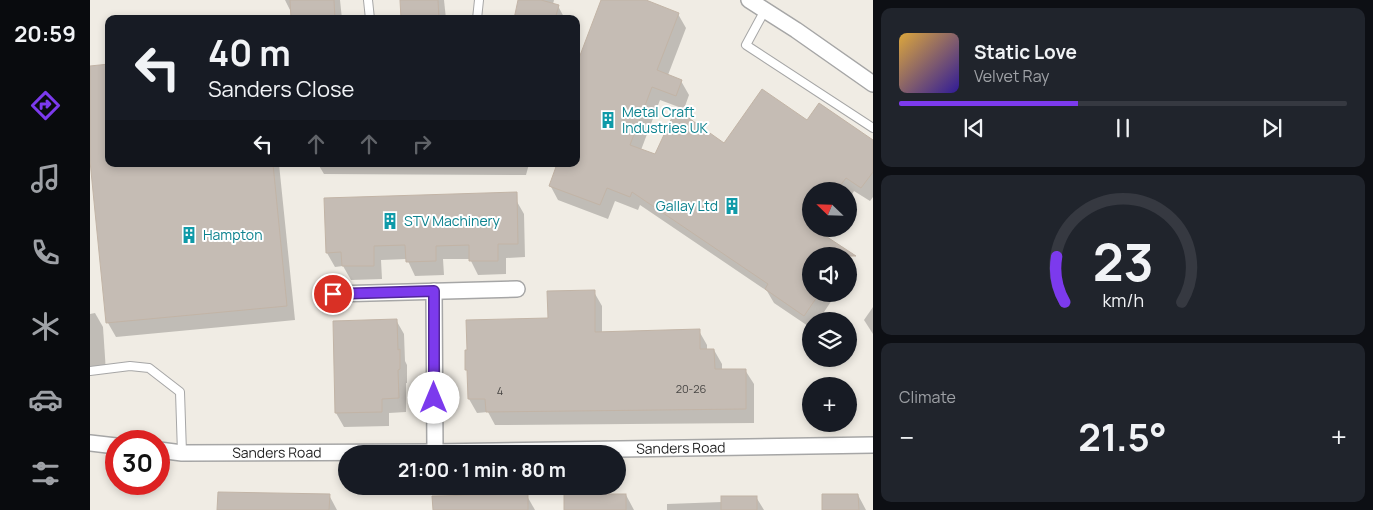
<!DOCTYPE html>
<html lang="en">
<head>
<meta charset="utf-8">
<style>
  body { margin:0; font-family:Manrope,sans-serif; background:#20242c; color:#f1f3f6; height:100vh; display:flex; flex-direction:column; font-size:19px; white-space:nowrap }
  * { box-sizing:border-box; margin:0 }
  p { font-size:16px; color:#9ea1a6 }
  .icon { flex:none; width:28px; height:28px; fill:none; stroke:currentColor; stroke-width:2; stroke-linecap:round; stroke-linejoin:round }
  .map { position:relative; flex:1; overflow:hidden }
  .sheet { display:flex; flex-direction:column; gap:8px; padding:8px; background:#0d0f14; width:500px }
  .sheet>* { flex:none }
  .guide { position:absolute; left:15px; top:15px; width:475px; height:152px; border-radius:10px; box-shadow:0 2px 8px #0003; background:#171b24; color:#f1f3f6; overflow:hidden }
  .needle { width:32px; rotate:293deg }
  .buttons { position:absolute; left:712px; top:182px; display:grid; gap:10px }
  .buttons a { display:grid; place-items:center; width:55px; height:55px; border-radius:50%; background:#171b24; box-shadow:0 2px 8px #0003; font-size:25px }
  .speed { position:absolute; left:15px; top:430px; display:flex; gap:10px; font-size:25px; font-weight:700; text-align:center }
  .speed>* { display:grid; place-content:center; width:65px; height:65px; border-radius:50%; background:#171b24; box-shadow:0 2px 8px #0003; line-height:1 }
  .speed .limit { border:8px solid #d22; background:#fff; color:#111 }
  .pin { position:absolute; display:grid; place-items:center; width:42px; height:42px; color:#fff; margin:-21px; border:2px solid #fff; border-radius:50%; box-shadow:0 1px 5px #0007 }
  .me { position:absolute; width:55px; margin:-28px; rotate:0deg; stroke-linejoin:round; filter:drop-shadow(0 0 4px #0008) }
  .turn { display:flex; align-items:center; gap:18px; height:105px; padding:0 20px; font-size:22px }
  .turn .icon { width:65px; height:65px; stroke-width:2.5 }
  .turn b { display:block; font-size:35px; line-height:42px }
  .lanes { display:flex; align-items:center; height:48px; padding:0 20px; background:#0003; justify-content:center; gap:25px; direction:ltr }
  .lanes .off { opacity:.35 }
  .big { font-size:38px; font-weight:700; line-height:1.1 }
  .sheet .tile { flex:1; display:flex; flex-direction:column; justify-content:center; gap:8px; min-width:0; padding:0 18px; border-radius:10px; background:#20242c }
  .sheet .dial { align-items:center; gap:0 }
  .dial svg { height:130px; overflow:visible; fill:none; stroke:#363941; stroke-width:7; stroke-linecap:round; text-anchor:middle }
  .dial text { fill:#f1f3f6; stroke:none }
  .song { display:flex; align-items:center; gap:15px }
  .cover { width:60px; height:60px; border-radius:8px; background:linear-gradient(135deg,hsl(40 70% 55%),hsl(250 70% 35%)) }
  .played { height:5px; border-radius:2px; background:linear-gradient(90deg,#7c3aed 40%,#363941 40%) }
  .keys { display:flex; justify-content:space-around; direction:ltr }
  .heat { display:flex; justify-content:space-between; align-items:center; font-size:28px; direction:ltr }
  .trip { position:absolute; left:248px; top:445px; width:288px; height:50px; border-radius:25px; background:#171b24; box-shadow:0 2px 8px #0003; font-weight:700; line-height:50px; text-align:center }
  main { display:flex; flex:1; min-height:0 }
  .tabs { display:flex; flex-direction:column; width:90px; justify-content:space-around; align-items:center; background:#090b0e; color:#9ea1a6 }
  .tabs .icon { width:35px; height:35px }
  .tabs .on { color:#7c3aed }
  .tabs b { font-size:22px; color:#f1f3f6 }
  .map>svg:first-child { display:block }
  .shadow { fill:#0003 }
  .building { fill:#c5bcb4; stroke:#c2b4a6 }
  .lines { fill:none; stroke-linecap:round; stroke-linejoin:round }
  .service-casing { stroke:#a6a6a6; stroke-width:10 }
  .minor-casing { stroke:#a6a6a6; stroke-width:18 }
  .service { stroke:#fff; stroke-width:8 }
  .minor { stroke:#fff; stroke-width:15 }
  .route-casing { stroke:#51269a; stroke-width:12 }
  .route { stroke:#7c3aed; stroke-width:9 }
  .labels { text-anchor:middle; stroke-width:4; stroke-linejoin:round; paint-order:stroke }
  .number-label { font-size:11px; fill:#484644 }
  .culture-label { font-size:14px; fill:#0d838f; stroke:#fff; text-anchor:start }
  .street-label { font-size:14px; fill:#1f1f1f; stroke:#fff }
</style>
</head>
<body>
<main>
<nav class="tabs">
<b>20:59</b>
<svg class="icon on" aria-label="directions" viewBox="0 0 24 24"><path d="M12 3l9 9-9 9-9-9zM9 14v-3h6M13 9l2 2-2 2"/></svg>
<svg class="icon" aria-label="music" viewBox="0 0 24 24"><path d="M9 18V5l10-2v13"/><circle cx="6" cy="18" r="3"/><circle cx="16" cy="16" r="3"/></svg>
<svg class="icon" aria-label="phone" viewBox="0 0 24 24"><path d="M5 4h4l2 5-3 2q2 4 5 5l2-3 5 2v4C11 20 4 13 5 4z"/></svg>
<svg class="icon" aria-label="climate" viewBox="0 0 24 24"><path d="M12 3v18M4 7l16 10M4 17L20 7"/></svg>
<svg class="icon" aria-label="car" viewBox="0 0 24 24"><path d="M5 17H2v-5l4-1 3-4h7l3 4 3 1v5h-3M9 17h6M6 11h13"/><circle cx="7" cy="17" r="2"/><circle cx="17" cy="17" r="2"/></svg>
<svg class="icon" aria-label="filters" viewBox="0 0 24 24"><path d="M4 7h16M4 17h16"/><circle cx="9" cy="7" r="2"/><circle cx="15" cy="17" r="2"/></svg>
</nav>
<div class="map">
<svg width="783" height="510" viewBox="0 0 783 510">
  <rect width="100%" height="100%" fill="#f0ece4"/>
  <g class="shadow">
    <polygon points="195,0 250,0 252,19 202,19 202,14"/>
    <polygon points="311,0 354,0 356,19 313,19"/>
    <polygon points="429,0 464,0 463,4 468,6 475,19 425,19"/>
    <polygon points="513,0 552,0 588,14 596,28 578,75 591,81 599,95 594,109 570,100 551,150 566,156 634,144 718,121 730,104 783,141 783,197 780,201 764,191 759,199 759,191 721,191 721,229 737,229 732,235 757,252 765,266 759,275 759,256 721,256 721,294 746,294 728,321 721,321 721,328 684,303 677,291 550,205 548,210 525,201 518,219 468,200 460,185 467,168 462,166 461,164 486,164"/>
    <polygon points="0,68 19,164 189,164 205,320 26,337 18,323 0,149"/>
    <polygon points="228,164 439,164 436,175 234,174"/>
    <polygon points="426,200 434,214 435,257 416,258 416,274 388,275 380,259 353,259 354,275 325,276 317,259 291,260 292,279 261,280 253,266 245,267 237,253"/>
    <polygon points="504,292 512,306 512,333 609,331 617,345 617,350 624,350 632,364 632,370 655,370 664,384 664,423 405,425 398,412 387,413 379,399 379,373 377,370"/>
    <polygon points="783,307 783,334 774,320"/>
    <polygon points="5,313 13,327 16,372 0,373 0,314"/>
    <polygon points="306,320 314,334 315,361 317,365 317,383 316,383 316,412 299,413 299,426 254,427 246,413"/>
    <polygon points="239,495 247,510 129,510"/>
    <polygon points="536,495 544,510 476,510"/>
    <polygon points="768,495 776,510 734,510"/>
    <polygon points="437,496 445,510 344,510"/>
    <polygon points="666,497 674,510 577,510 577,504 632,502"/>
  </g>
  <g class="building">
    <polygon points="200,0 244,0 245,19 201,19"/>
    <polygon points="310,0 348,0 349,19 311,19"/>
    <polygon points="428,0 451,0 469,5 465,19 424,19"/>
    <polygon points="511,0 556,0 589,13 567,70 592,80 586,96 562,87 540,145 565,154 586,109 634,143 672,89 717,120 729,103 783,140 783,172 771,188 756,178 746,191 721,191 721,229 725,229 766,256 721,256 721,294 729,294 714,316 675,289 678,284 542,192 540,197 517,188 510,205 459,186 467,164 486,164 486,66"/>
    <polygon points="19,64 19,164 183,164 197,306 16,323 0,161 0,66"/>
    <polygon points="427,192 428,244 408,244 408,261 379,261 379,245 346,246 346,261 316,262 315,245 284,246 284,266 252,266 251,252 236,253 234,198"/>
    <polygon points="505,290 505,332 610,329 610,349 624,349 625,369 656,369 656,409 396,412 395,399 378,399 377,370 375,370 375,350 377,350 376,320 458,318 457,291"/>
    <polygon points="307,319 308,350 310,349 310,369 308,370 309,398 292,399 292,412 245,413 243,321"/>
    <polygon points="128,492 240,494 239,510 127,510"/>
    <polygon points="438,494 438,510 343,510 342,496"/>
    <rect x="474" y="494" width="62" height="16"/>
    <polygon points="732,494 768,494 769,510 732,510"/>
    <rect x="631" y="496" width="36" height="14"/>
  </g>
  <g class="lines">
    <g class="service-casing">
      <g id="service">
        <polyline points="278,0 280,19"/>
        <polyline points="675,10 656,45 783,128"/>
        <polyline points="387,19 389,0"/>
        <polyline points="0,371 40,366 59,368 90,392 92,453"/>
      </g>
    </g>
    <g class="minor-casing">
      <g id="minor">
        <polyline points="659,0 706,30 783,84"/>
        <polyline points="344,291 345,452"/>
        <polyline points="243,294 427,289"/>
        <polyline points="0,443 26,446"/>
        <path id="s1" d="M 69,450 L 92,453 L 345,452 L 783,445"/>
      </g>
    </g>
    <use href="#service" class="service"/>
    <use href="#minor" class="minor"/>
  </g>
  <g class="lines">
    <g class="route-casing">
      <polyline id="route" points="243,294 344,291 344,398"/>
    </g>
    <use href="#route" class="route"/>
  </g>
  <defs>
    <g id="building-bare" transform="scale(1.35)"><path d="M-4-6H4V6H1V3H-1V6H-4ZM-2.5-4.3h1.7v1.8h-1.7ZM.8-4.3h1.7v1.8H.8ZM-2.5-1h1.7V.8h-1.7ZM.8-1h1.7V.8H.8Z" fill="#0f9aa8" stroke="#fff" stroke-width="2.5" paint-order="stroke"/></g>
  </defs>
  <g fill-rule="evenodd">
    <use href="#building-bare" x="518" y="120"/>
    <use href="#building-bare" x="642" y="206"/>
    <use href="#building-bare" x="300" y="221"/>
    <use href="#building-bare" x="99" y="235"/>
  </g>
  <g class="labels">
    <g class="number-label">
      <text x="601" y="393">20-26</text>
      <text x="410" y="395">4</text>
    </g>
    <g class="culture-label">
      <text x="532" y="117">Metal Craft<tspan x="532" dy="16">Industries UK</tspan></text>
      <text x="628" y="211" text-anchor="end">Gallay Ltd</text>
      <text x="314" y="226">STV Machinery</text>
      <text x="113" y="240">Hampton</text>
    </g>
    <g class="street-label">
      <text dy="5" stroke="none"><textPath href="#s1" startOffset="522">Sanders Road</textPath></text>
      <text dy="5" stroke="none"><textPath href="#s1" startOffset="118">Sanders Road</textPath></text>
    </g>
  </g>
</svg>
<div class="buttons">
<a><svg class="needle" viewBox="-14 -14 28 28"><path d="M0-13l5 13h-10z" fill="#e53935"/><path d="M0 13l5-13h-10z" fill="#9ea1a6"/></svg></a>
<a><svg class="icon" aria-label="sound" viewBox="0 0 24 24"><path d="M4 9h4l5-4v14l-5-4H4zM17 9q2 3 0 6"/></svg></a>
<a><svg class="icon" aria-label="layers" viewBox="0 0 24 24"><path d="M12 4l9 5-9 5-9-5zM3 14l9 5 9-5"/></svg></a>
<a>+</a>
</div>
<div class="speed"><div class="limit">30</div></div>
<div class="pin" style="left:243px;top:294px;background:#d93025"><svg class="icon" aria-label="arrive" viewBox="0 0 24 24"><path d="M6 21V4h12l-3 4 3 4H6"/></svg></div>
<svg class="me" style="left:344px;top:398px" viewBox="-20 -20 40 40"><circle r="19" fill="#fff"/><path d="M0-13L10 11 0 6-10 11z" fill="#7c3aed"/></svg>
<div class="trip">21:00 · 1 min · 80 m</div>
<div class="guide">
<div class="turn"><svg class="icon" aria-label="left" viewBox="0 0 24 24"><path d="M17 20v-9H6M10 6l-5 5 5 5"/></svg><div><b>40 m</b>Sanders Close</div></div>
<div class="lanes"><svg class="icon" aria-label="left" viewBox="0 0 24 24"><path d="M17 20v-9H6M10 6l-5 5 5 5"/></svg><svg class="icon off" aria-label="ahead" viewBox="0 0 24 24"><path d="M12 20V5M6 11l6-6 6 6"/></svg><svg class="icon off" aria-label="ahead" viewBox="0 0 24 24"><path d="M12 20V5M6 11l6-6 6 6"/></svg><svg class="icon off" aria-label="right" viewBox="0 0 24 24"><path d="M7 20v-9h11M14 6l5 5-5 5"/></svg></div>
</div>
</div>
<section class="sheet">
<div class="tile">
<div class="song"><i class="cover"></i><div><b>Static Love</b><p>Velvet Ray</p></div></div>
<div class="played"></div>
<div class="keys"><svg class="icon" aria-label="previous" viewBox="0 0 24 24"><path d="M18 5L8 12l10 7zM5 5v14"/></svg><svg class="icon" aria-label="pause" viewBox="0 0 24 24"><path d="M8 5v14M16 5v14"/></svg><svg class="icon" aria-label="next" viewBox="0 0 24 24"><path d="M6 5l10 7-10 7zM19 5v14"/></svg></div>
</div>
<div class="tile dial"><svg viewBox="0 0 100 80">
<path d="M14 69A42 42 0 1 1 86 69"/>
<path d="M14 69A42 42 0 0 1 9 41" stroke="#7c3aed"/>
<text x="50" y="56" font-size="32" font-weight="700">23</text>
<text x="50" y="72" font-size="11">km/h</text>
</svg></div>
<div class="tile"><p>Climate</p>
<div class="heat"><a>−</a><b class="big">21.5°</b><a>+</a></div>
</div>
</section>
</main>
</body>
</html>
